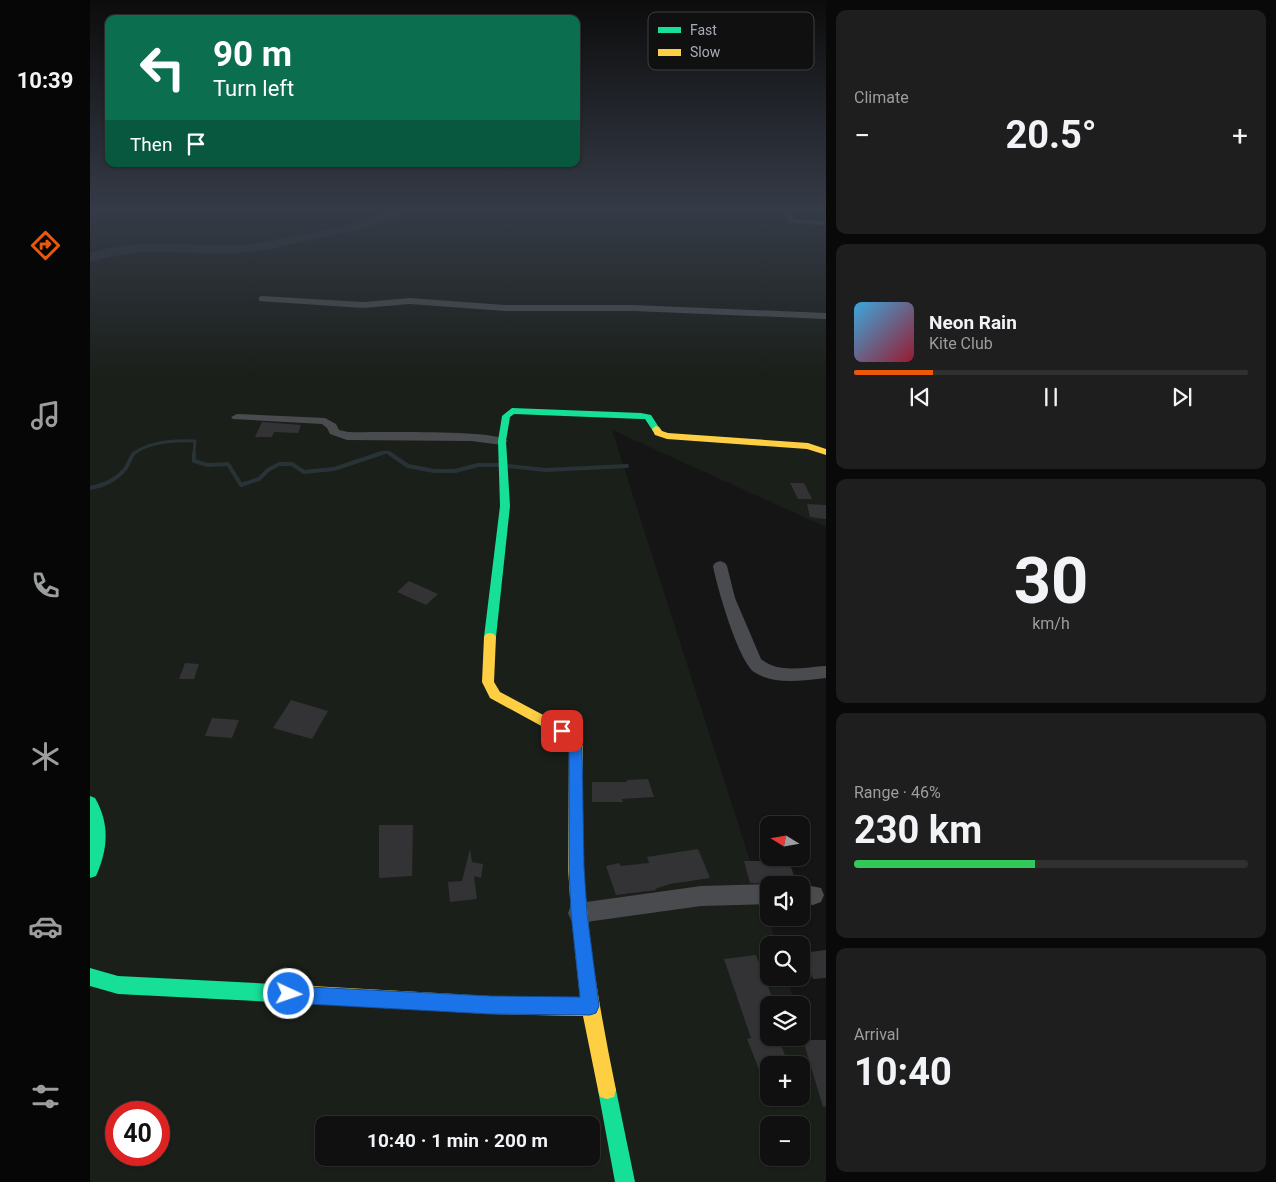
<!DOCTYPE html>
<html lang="en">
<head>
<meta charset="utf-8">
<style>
  body { margin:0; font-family:Roboto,sans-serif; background:#1e1e1e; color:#f1f3f6; height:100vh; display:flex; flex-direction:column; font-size:19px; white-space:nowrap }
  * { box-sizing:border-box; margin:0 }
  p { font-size:16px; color:#9c9d9f }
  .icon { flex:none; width:28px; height:28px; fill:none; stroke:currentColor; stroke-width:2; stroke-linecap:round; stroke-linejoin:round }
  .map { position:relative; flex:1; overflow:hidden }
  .details { display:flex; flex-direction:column; gap:10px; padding:10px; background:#090909; width:450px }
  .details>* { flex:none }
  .hud { position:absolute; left:15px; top:15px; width:475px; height:152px; border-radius:10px; box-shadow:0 1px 4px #0004,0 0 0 1px #303030; background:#0b6e4f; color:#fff; overflow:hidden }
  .needle { width:32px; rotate:281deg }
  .tools { position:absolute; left:670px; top:816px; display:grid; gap:10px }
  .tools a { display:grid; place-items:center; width:50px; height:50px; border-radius:10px; background:#101010; box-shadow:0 1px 4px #0004,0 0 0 1px #303030; font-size:25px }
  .speed { position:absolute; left:15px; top:1101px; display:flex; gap:10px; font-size:25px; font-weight:700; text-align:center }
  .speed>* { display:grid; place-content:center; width:65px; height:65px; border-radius:50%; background:#101010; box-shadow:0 1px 4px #0004,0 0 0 1px #303030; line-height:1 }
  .speed .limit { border:8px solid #d22; background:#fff; color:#111 }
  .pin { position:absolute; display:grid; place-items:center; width:42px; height:42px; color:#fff; margin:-21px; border-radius:10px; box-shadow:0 2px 8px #0006 }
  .me { position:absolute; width:55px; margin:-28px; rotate:93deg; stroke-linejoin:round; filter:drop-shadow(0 0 4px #0008) }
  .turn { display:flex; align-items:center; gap:18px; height:105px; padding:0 25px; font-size:22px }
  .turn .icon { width:65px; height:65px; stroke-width:2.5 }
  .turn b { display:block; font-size:35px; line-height:42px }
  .then { display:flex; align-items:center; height:48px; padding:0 25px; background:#0003; gap:10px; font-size:19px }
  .big { font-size:38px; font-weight:700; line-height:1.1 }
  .details .widget { flex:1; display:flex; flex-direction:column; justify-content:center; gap:8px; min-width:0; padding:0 18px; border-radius:10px; background:#1e1e1e }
  .details .dial { align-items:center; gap:0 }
  .dial b { font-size:65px; line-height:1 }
  .song { display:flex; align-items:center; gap:15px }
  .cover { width:60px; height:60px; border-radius:8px; background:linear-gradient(135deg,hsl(200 70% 55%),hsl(350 70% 35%)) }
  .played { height:5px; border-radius:2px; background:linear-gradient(90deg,#ea580c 20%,#303030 20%) }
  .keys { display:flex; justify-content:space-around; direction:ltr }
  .heat { display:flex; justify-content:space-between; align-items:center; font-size:28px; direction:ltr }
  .charge { height:8px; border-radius:4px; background:linear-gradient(90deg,#34c759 46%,#303030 0) }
  .trip { position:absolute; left:225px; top:1116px; width:285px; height:50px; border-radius:10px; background:#101010; box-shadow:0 1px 4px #0004,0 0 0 1px #303030; font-weight:700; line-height:50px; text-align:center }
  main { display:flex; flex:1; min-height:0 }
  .dock { display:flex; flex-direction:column; width:90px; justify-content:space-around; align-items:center; background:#060606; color:#9c9d9f }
  .dock .icon { width:35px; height:35px }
  .dock .current { color:#ea580c }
  .dock b { font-size:22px; color:#f1f3f6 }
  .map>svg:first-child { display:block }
  .green { fill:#1a1f1a; fill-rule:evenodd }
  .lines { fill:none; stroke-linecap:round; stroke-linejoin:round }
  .stream-far1 { stroke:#293236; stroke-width:3 }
  .stream { stroke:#293236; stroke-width:4 }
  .river { fill:#293236; fill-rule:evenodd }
  .building { fill:#333336 }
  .street { fill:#4a4b4e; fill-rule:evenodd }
  .fast { fill:#16e098; fill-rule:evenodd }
  .slow { fill:#ffcf43; fill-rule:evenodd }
  .route { fill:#1a73e8; stroke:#114b97 }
  .key { fill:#101011; stroke:#3d3f43; stroke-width:1 }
  .key-label { font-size:14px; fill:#a7adb6 }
</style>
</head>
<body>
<main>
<nav class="dock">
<b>10:39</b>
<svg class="icon current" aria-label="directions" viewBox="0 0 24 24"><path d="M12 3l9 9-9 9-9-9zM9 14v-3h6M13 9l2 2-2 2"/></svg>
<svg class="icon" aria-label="music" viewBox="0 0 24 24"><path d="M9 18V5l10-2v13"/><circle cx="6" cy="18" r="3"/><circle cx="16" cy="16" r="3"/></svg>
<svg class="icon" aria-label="phone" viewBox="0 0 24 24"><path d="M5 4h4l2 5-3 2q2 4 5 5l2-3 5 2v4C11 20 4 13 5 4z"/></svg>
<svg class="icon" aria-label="climate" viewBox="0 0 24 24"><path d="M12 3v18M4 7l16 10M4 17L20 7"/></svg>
<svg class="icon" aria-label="car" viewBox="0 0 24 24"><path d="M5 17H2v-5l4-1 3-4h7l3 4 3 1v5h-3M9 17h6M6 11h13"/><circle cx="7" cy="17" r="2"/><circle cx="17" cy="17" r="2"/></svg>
<svg class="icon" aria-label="filters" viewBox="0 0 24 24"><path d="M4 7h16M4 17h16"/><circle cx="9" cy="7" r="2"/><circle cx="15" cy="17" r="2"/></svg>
</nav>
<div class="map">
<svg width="736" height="1182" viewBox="0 0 736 1182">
  <rect width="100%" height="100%" fill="#151516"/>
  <path class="green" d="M 0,209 L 736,209 L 736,527 L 522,430 L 687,945 L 679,945 L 679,978 L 697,978 L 706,1005 L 679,1005 L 679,1038 L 711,1038 L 711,1022 L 736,1099 L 736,1182 L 0,1182 ZM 679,1065 L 711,1065 L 711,1098 L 679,1098 ZM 26,1112 L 69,1112 L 69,1155 L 26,1155 ZM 234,1125 L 501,1125 L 501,1158 L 234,1158 ZM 679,1125 L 711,1125 L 711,1158 L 679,1158 Z"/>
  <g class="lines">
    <g class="stream-far1">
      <path d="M 43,454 C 60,441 84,440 105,441 L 104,454"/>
      <polyline points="287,454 297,452 301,454"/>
    </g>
    <g class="stream">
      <polyline points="104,453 104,461 118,465 138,464 151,485 169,479 178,470 189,464 202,464 214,472 244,469 292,453"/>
      <polyline points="299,453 318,466 344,471 365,471 388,465 409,465"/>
      <polyline points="417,466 456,470 537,466"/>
      <path d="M 0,488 C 15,485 26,480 36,468 C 39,463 40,458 44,453"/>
    </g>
    <path class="river" d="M 304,209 L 321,209 L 308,217 L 271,229 L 176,250 L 146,253 L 49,252 L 18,257 L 0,262 L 0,253 C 47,238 96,246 144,245 C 166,245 187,240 209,235 C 241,229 274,223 304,209 Z"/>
  </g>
  <g class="building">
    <polygon points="172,422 211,425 208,433 184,432 182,437 165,437"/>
    <polygon points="700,483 714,483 722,499 708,499"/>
    <polygon points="717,504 736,505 736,519 720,517"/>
    <polygon points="319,581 348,594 336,605 307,592"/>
    <polygon points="95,663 109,664 104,679 89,679"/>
    <polygon points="201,700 238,711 222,739 183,728"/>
    <polygon points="122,718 149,720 142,738 115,736"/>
    <polygon points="558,779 564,797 532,799 533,802 502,802 502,782 537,782 537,780"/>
    <polygon points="289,825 323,825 322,876 289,878"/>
    <polygon points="380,849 382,862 393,864 391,878 384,876 387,899 360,902 358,882 372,881"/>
    <polygon points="608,849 620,878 580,884 565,889 566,890 526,895 516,866 529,863 531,866 559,863 557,857"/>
    <polygon points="654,861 699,861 707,885 660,883"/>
    <polygon points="736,950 736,978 723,979 712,953"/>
    <polygon points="666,955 685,1005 679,1005 679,1038 688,1038 699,1065 679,1065 678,1092 657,1039 661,1038 634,959"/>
    <polygon points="713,1040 736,1040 736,1106 733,1107"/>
  </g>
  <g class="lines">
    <g class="street">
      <polygon points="691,209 698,209 705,219 736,221 736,225 700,223"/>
      <polygon points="172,296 273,302 320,298 415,305 543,305 736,313 736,319 543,311 415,311 320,304 273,308 169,301 169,297"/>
      <path d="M 147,414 L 235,418 L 246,424 L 249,430 L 258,432 C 281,433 407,429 418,441 L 412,445 L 381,441 L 257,440 L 240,434 L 237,428 L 232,424 L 143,419 L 141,417 Z"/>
      <path d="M 630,561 L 635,563 L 637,566 L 645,598 L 671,659 C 688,674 715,667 736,666 L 736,678 C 714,680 685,686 664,672 C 648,660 627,587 623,566 L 625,563 Z"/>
      <polygon points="679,884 681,885 679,885 679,904 611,906 489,923 481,920 478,913 481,906 489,903 611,886"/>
      <polygon points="711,884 731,888 734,895 731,902 723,905 711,904 711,885 709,885"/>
    </g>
    <g class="fast">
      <polygon points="422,408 551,413 561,415 570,429 566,432 563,431 555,419 551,419 424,414 420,417 416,441 420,506 406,637 404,640 396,640 394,637 410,506 408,441 412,416"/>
      <path d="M 0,796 L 5,798 C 20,824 18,849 6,876 L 0,878 Z"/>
      <polygon points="0,968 28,976 222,986 228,989 231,995 228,1001 222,1004 28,994 0,986"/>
      <polygon points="517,1081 524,1083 526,1090 545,1182 525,1182 508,1090 510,1083"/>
    </g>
    <g class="slow">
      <polygon points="566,426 569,427 572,431 578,433 718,443 736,449 736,455 717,449 577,439 565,435 562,429"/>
      <path d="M 400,633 L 404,634 L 406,637 L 404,682 L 410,692 L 487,733 L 493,747 C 493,787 492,828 494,869 C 498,944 511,1017 526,1090 L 524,1097 L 517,1099 L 510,1097 L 508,1090 L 493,1016 L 400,1014 L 222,1004 L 216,1001 L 213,995 L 216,989 L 222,986 L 400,996 L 490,998 L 481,913 L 478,867 L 479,747 L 477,740 L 400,698 L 392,682 L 394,637 L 396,634 Z"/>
    </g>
  </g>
  <linearGradient id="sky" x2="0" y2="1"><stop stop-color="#0c0c0c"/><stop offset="0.56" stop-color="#353b47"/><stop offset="1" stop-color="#353b47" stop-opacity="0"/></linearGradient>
  <rect width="736" height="375" fill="url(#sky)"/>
  <polygon class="route" points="472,726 486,733 492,747 494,867 497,913 509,1006 506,1013 500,1015 400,1014 199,1003 193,1001 191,994 193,988 199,986 400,996 490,997 481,913 479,867 479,747 476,740 466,731 468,727"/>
  <rect x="558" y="12" width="166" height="58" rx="8" class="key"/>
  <rect x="568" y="27" width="23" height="6" fill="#16e098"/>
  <rect x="568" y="49" width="23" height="7" fill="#ffcf43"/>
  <g class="key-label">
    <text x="600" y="35">Fast</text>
    <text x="600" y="57">Slow</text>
  </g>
</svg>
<div class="tools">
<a><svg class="needle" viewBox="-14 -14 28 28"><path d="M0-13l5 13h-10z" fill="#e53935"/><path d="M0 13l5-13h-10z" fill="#9c9d9f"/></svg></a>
<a><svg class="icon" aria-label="sound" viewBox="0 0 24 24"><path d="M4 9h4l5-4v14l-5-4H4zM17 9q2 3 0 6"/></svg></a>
<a><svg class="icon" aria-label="search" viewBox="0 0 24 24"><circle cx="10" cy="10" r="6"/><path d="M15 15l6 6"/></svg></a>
<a><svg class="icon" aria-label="layers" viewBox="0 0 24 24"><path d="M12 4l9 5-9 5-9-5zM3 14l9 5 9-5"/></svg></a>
<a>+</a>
<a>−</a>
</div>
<div class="speed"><div class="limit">40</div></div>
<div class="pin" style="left:472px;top:731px;background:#d93025"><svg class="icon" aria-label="arrive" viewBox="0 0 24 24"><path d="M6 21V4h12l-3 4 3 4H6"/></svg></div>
<svg class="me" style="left:199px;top:994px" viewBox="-20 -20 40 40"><circle r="17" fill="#1a73e8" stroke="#fff" stroke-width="3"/><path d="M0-11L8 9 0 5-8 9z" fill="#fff"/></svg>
<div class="trip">10:40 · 1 min · 200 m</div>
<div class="hud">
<div class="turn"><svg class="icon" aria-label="left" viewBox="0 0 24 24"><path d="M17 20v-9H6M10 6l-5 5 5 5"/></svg><div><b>90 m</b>Turn left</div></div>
<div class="then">Then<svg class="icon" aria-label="arrive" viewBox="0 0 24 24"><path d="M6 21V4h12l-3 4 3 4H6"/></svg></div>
</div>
</div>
<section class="details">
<div class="widget"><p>Climate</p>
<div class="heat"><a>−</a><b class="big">20.5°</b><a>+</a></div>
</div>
<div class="widget">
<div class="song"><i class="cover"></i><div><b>Neon Rain</b><p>Kite Club</p></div></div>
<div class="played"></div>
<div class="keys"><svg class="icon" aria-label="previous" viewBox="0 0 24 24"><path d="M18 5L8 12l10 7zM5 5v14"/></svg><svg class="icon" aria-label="pause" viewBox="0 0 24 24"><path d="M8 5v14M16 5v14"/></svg><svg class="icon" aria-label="next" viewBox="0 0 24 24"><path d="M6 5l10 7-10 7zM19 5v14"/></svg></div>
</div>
<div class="widget dial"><b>30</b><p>km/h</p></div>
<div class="widget"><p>Range · 46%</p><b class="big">230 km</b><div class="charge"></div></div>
<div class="widget"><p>Arrival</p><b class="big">10:40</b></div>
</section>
</main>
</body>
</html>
